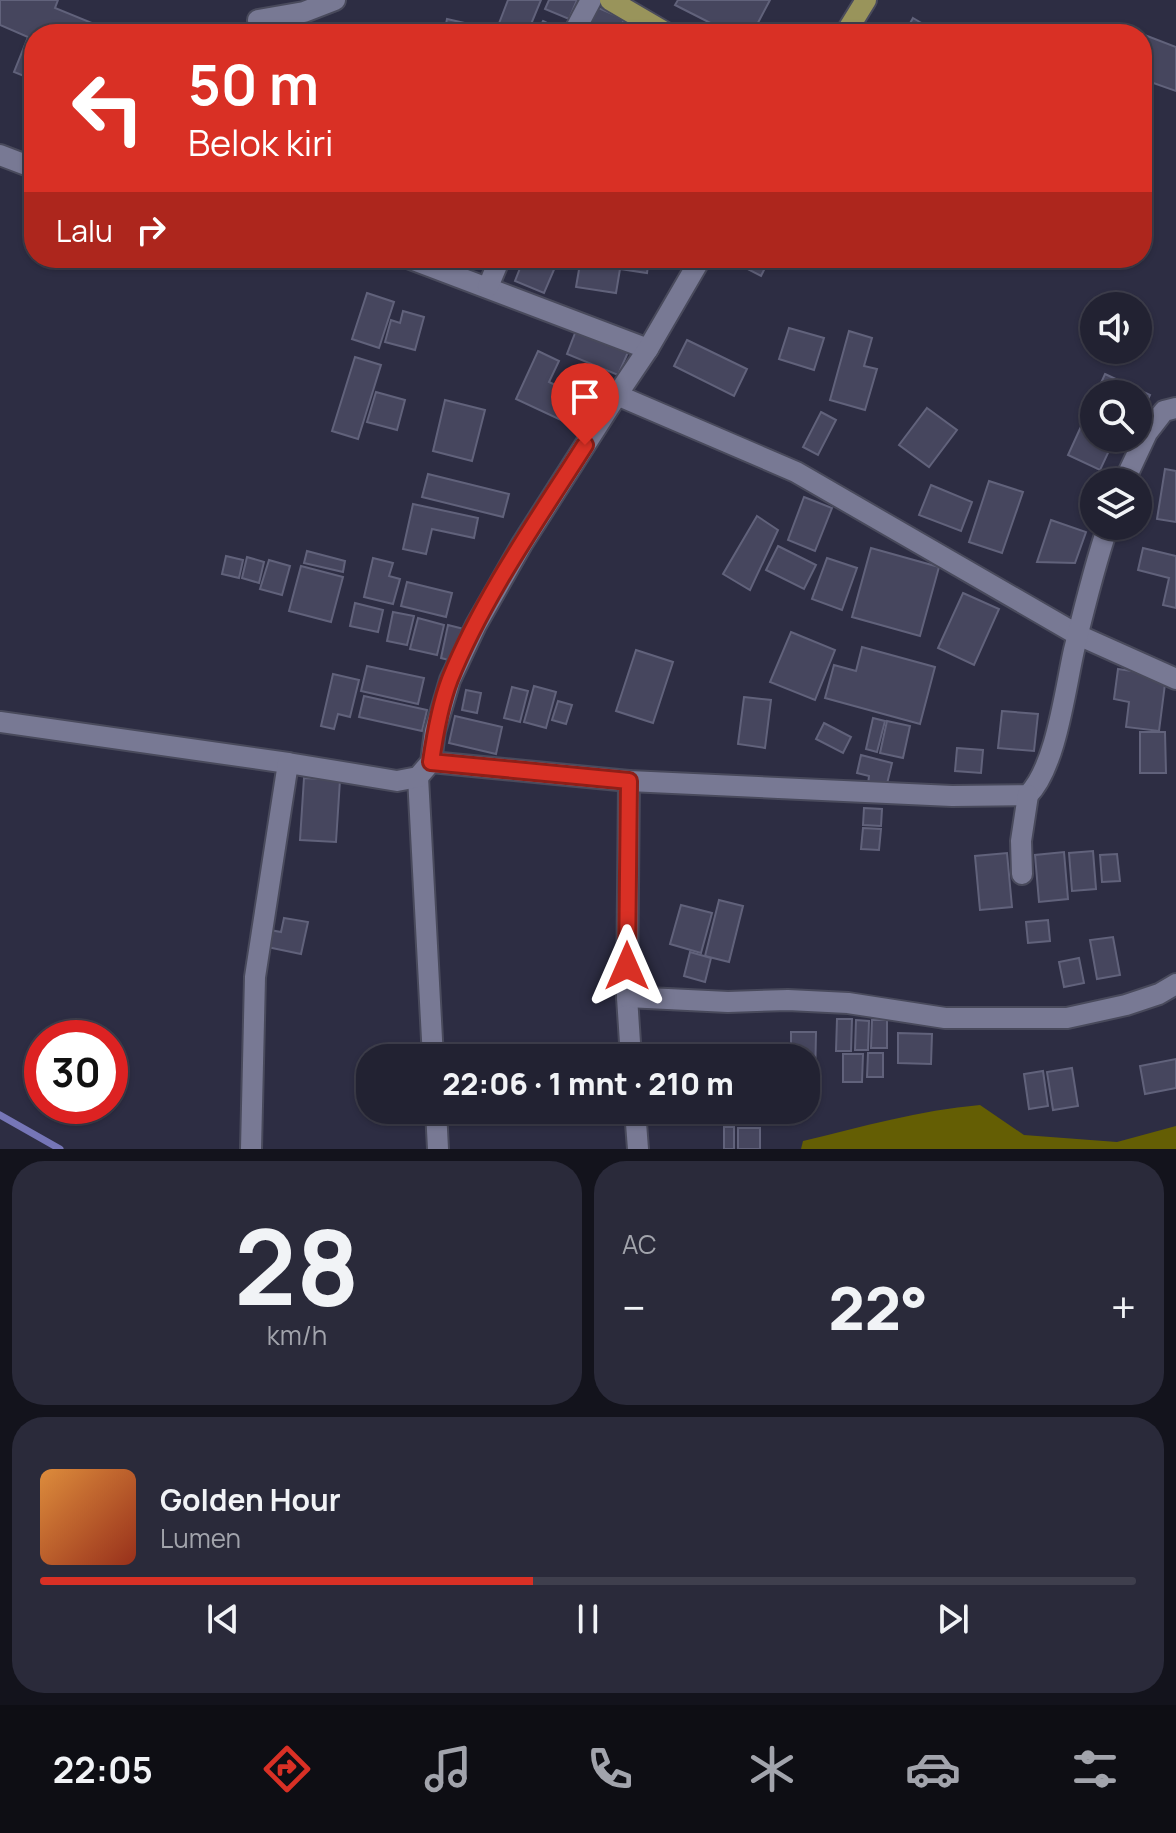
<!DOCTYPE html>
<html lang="id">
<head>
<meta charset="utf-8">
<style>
  body { margin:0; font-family:Manrope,sans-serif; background:#2a2a3a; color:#f1f3f6; height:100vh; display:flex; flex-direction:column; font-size:30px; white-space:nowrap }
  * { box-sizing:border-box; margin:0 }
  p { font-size:26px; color:#a2a4ac }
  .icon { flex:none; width:44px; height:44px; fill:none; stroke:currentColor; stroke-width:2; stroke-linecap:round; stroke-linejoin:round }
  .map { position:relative; height:1149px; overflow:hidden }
  .drawer { display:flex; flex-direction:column; gap:12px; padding:12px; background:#13131c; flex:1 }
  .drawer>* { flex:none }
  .hud { position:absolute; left:24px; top:24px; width:1128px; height:244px; border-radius:32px; box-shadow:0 2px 6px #0004,0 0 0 2px #3f3f4d; background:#d93025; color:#fff; overflow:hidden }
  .buttons { position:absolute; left:1080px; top:292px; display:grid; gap:16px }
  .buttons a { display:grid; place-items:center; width:72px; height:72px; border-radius:50%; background:#222232; box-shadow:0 2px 6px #0004,0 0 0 2px #3f3f4d; font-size:40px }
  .speed { position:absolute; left:24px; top:1020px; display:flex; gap:16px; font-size:40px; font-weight:700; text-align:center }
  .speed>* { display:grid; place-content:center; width:104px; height:104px; border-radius:50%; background:#222232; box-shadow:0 2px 6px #0004,0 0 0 2px #3f3f4d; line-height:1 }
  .speed .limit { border:12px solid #d22; background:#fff; color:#111 }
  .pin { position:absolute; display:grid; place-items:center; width:68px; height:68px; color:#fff; margin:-82px -34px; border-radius:50% 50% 50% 0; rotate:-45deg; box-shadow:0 0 8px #0007 }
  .pin .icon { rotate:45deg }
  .me { position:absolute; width:88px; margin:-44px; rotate:0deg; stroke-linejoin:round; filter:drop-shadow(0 0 6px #0008) }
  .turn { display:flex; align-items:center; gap:28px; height:168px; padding:0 32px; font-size:36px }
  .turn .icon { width:104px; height:104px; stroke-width:2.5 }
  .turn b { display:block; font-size:56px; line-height:68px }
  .then { display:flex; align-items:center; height:76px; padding:0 32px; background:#0003; gap:16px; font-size:30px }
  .big { font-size:60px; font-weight:800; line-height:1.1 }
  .drawer .card { flex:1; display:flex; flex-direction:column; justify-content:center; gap:12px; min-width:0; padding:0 28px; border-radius:32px; background:#2a2a3a }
  .drawer .dial { align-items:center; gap:0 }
  .dial b { font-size:104px; line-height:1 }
  .song { display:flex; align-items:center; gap:24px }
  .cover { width:96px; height:96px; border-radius:12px; background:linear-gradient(135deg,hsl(30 70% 55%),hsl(10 70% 35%)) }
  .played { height:8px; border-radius:4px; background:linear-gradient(90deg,#d93025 45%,#3f3f4d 45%) }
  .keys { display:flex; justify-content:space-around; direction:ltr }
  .heat { display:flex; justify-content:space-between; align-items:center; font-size:44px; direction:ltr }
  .drawer .tiles { flex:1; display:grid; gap:12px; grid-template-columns:1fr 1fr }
  .card:last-child { grid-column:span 2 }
  .trip { position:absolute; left:356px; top:1044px; width:464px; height:80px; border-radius:32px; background:#222232; box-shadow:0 2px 6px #0004,0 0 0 2px #3f3f4d; font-weight:800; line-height:80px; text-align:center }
  .dock { display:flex; height:128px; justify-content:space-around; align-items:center; background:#0e0e14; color:#a2a4ac }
  .dock .icon { width:56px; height:56px }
  .dock .selected { color:#d93025 }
  .dock b { font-size:36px; color:#f1f3f6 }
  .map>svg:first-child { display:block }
  .forest { fill:#645e04 }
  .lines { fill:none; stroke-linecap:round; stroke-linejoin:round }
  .stream { stroke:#7676b7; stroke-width:7 }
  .building { fill:#46465e; stroke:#61627b; stroke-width:2 }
  .minor-casing { stroke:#494a5c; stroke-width:24 }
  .major-casing { stroke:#494a5c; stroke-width:24 }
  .minor { stroke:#787994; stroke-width:20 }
  .major { stroke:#99945b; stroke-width:20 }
  .route-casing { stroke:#8d1f18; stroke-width:20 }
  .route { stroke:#d93025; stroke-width:14 }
</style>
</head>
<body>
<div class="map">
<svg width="1176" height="1149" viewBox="0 0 1176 1149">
  <rect width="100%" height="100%" fill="#2d2d43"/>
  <path class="forest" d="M 980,1105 L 1024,1135 L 1117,1142 L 1176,1126 L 1176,1149 L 801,1149 L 803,1141 C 861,1127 920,1110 980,1105 Z"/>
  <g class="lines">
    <polyline class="stream" points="0,1115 60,1149"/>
  </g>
  <g class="building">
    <polygon points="0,0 58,0 55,8 92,23 88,34 34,34 34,80 14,72 28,37 0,25"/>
    <polygon points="508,0 541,0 527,34 513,34 498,26"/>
    <polygon points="549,0 577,0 569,19 545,9"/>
    <polygon points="678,0 770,0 752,34 732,34 675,5"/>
    <polygon points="594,6 624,19 618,34 583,34"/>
    <polygon points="913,18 940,34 904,34"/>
    <polygon points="447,19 509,33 509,34 444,34"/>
    <polygon points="543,21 563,31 562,34 536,34"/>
    <polygon points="1142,34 1176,47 1176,91 1142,79"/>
    <polygon points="524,258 559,258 544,293 515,281"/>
    <polygon points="581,258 649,258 647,273 620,269 616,293 576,287"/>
    <polygon points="741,258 770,258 761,276 738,264"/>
    <polygon points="367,293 394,302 379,348 352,339"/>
    <polygon points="403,311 424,317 415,350 385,342 391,320 400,323"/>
    <polygon points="577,328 629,350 618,375 567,354"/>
    <polygon points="789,328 824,338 814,370 779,359"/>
    <polygon points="849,331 872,338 864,366 877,369 865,410 830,400"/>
    <polygon points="687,340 747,369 734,396 674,366"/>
    <polygon points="538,351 559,361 549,382 590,402 578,428 516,399"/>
    <polygon points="355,357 381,365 358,439 332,431"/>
    <polygon points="1105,374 1150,395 1138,420 1138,394 1096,394"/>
    <polygon points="376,392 405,400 397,430 367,422"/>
    <polygon points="1094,398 1094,438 1115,438 1100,470 1068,455"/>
    <polygon points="445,400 485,410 472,461 433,451"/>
    <polygon points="927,408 957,430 929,467 899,445"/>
    <polygon points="821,412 836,420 818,455 803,447"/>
    <polygon points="1165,469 1176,471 1176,522 1157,519"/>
    <polygon points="428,474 509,494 503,517 422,497"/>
    <polygon points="989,481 1023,492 1002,553 969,542"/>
    <polygon points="931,485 972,502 961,531 919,515"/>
    <polygon points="804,497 832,508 815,551 788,540"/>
    <polygon points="413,504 478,518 474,538 432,529 426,554 403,549"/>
    <polygon points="757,516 778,530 750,590 723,574"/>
    <polygon points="1051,520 1086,532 1075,563 1037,562"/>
    <polygon points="778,546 816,565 804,589 766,570"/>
    <polygon points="871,548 939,567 920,636 852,617"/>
    <polygon points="1143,548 1176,556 1176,608 1163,605 1169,578 1138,570"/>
    <polygon points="307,551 345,561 343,572 304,563"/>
    <polygon points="226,556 243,560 239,578 222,574"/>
    <polygon points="247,557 264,562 259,583 242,578"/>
    <polygon points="373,558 393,563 389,576 400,579 393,604 364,597"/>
    <polygon points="827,558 857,568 842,610 812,599"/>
    <polygon points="269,560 290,566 282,595 260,589"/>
    <polygon points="301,566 343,577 331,622 289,611"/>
    <polygon points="407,582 452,593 446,617 401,606"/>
    <polygon points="963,593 999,609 974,665 938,648"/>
    <polygon points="355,603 383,610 378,632 350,626"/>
    <polygon points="393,612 414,616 407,645 387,641"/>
    <polygon points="418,618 444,625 437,655 410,649"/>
    <polygon points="448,625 464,629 456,662 441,658"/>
    <polygon points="791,632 835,650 815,700 770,682"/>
    <polygon points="862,647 935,667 920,724 825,698 834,665 856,671"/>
    <polygon points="636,650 673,662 653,723 616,711"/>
    <polygon points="367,666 424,678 418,704 361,691"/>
    <polygon points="1118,669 1166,676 1159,731 1126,727 1129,702 1114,699"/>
    <polygon points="333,674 359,680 350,717 338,714 334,729 321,726"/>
    <polygon points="534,686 556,692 546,728 524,722"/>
    <polygon points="512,687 528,691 520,722 504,718"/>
    <polygon points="466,690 481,693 477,713 462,710"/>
    <polygon points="364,696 427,710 422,731 359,717"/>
    <polygon points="744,697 771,700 765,748 738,744"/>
    <polygon points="558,701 572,705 566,724 552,720"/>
    <polygon points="1002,711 1038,714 1034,751 998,748"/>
    <polygon points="455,716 502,727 496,754 449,743"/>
    <polygon points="873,718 885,721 877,752 866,749"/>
    <polygon points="887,721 910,726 903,758 880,753"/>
    <polygon points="824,723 851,737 843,753 816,739"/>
    <polygon points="1140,732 1165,732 1166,773 1140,773"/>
    <polygon points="957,748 983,750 981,773 955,771"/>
    <polygon points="861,755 892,763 886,788 868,784 869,776 857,773"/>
    <polygon points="304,778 340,780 336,842 300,840"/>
    <polygon points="864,808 882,809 881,826 863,825"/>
    <polygon points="863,828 881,829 879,850 861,849"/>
    <polygon points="1093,851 1096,889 1072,891 1069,853"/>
    <polygon points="1064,852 1068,899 1039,902 1035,855"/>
    <polygon points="1007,853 1012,907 980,910 975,856"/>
    <polygon points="1117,854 1120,881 1102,882 1100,855"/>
    <polygon points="719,900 743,906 729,962 705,956"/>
    <polygon points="681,905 712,913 701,953 670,944"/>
    <polygon points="284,918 308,922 301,954 267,947 270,930 281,932"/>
    <polygon points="1048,920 1050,941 1028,943 1026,922"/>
    <polygon points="1113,937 1120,975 1097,979 1090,940"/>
    <polygon points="690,952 711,958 705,982 684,976"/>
    <polygon points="1079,958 1084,983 1064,987 1059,962"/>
    <polygon points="837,1019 852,1019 851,1051 836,1051"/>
    <polygon points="856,1020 869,1021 868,1050 855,1050"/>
    <polygon points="872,1020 887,1020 887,1048 871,1048"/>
    <polygon points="791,1032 816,1032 815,1082 806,1082 806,1058 791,1058"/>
    <polygon points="898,1033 932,1034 931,1064 898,1063"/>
    <polygon points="745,1053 787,1054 787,1058 745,1058"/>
    <polygon points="868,1053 883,1053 883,1077 867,1077"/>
    <polygon points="843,1054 863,1054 862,1082 843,1082"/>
    <polygon points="1176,1059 1176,1088 1145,1094 1140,1066"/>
    <polygon points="1072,1068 1078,1106 1053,1110 1047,1072"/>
    <polygon points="1043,1071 1048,1106 1029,1109 1024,1074"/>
    <rect x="724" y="1127" width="10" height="22"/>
    <rect x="738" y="1128" width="22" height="21"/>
  </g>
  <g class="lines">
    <g class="minor-casing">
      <g id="minor">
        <polyline points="258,20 304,12 335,0"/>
        <polyline points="573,34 591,0"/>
        <polyline points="0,155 34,168"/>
        <polyline points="408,258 648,349"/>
        <polyline points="701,258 648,349 617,395 796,472 1078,635 1176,679"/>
        <polyline points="488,287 500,258"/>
        <polyline points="1124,482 1147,433 1164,411 1176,408"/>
        <polyline points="0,722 288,763"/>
        <path d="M 431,762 L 629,781 L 952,796 L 1028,795 C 1056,767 1065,690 1074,650 C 1084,609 1094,567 1108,526"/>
        <polyline points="418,777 433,1058"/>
        <polyline points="629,781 627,997 631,1058"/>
        <polyline points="1022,874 1021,841 1028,795"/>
        <polyline points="627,997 728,1002 788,1000 848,1003 945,1018 1067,1018 1126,1005 1159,994 1176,984"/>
        <polyline points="436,1110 438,1149"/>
        <polyline points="635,1110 638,1149"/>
        <polyline points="251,1149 255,977 288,763 397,781 418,777 431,762 435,731 450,680 476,625 522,544 617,395"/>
      </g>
    </g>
    <g class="major-casing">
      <g id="major">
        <polyline points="610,0 668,34"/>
        <polyline points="845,34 866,0"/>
      </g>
    </g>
    <use href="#minor" class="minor"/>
    <use href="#major" class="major"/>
  </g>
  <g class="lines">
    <g class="route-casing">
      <path id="route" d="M 585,445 C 538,519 483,597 450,679 C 440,705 435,734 431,762 L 629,781 L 627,966"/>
    </g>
    <use href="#route" class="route"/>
  </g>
</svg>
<div class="buttons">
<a><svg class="icon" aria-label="sound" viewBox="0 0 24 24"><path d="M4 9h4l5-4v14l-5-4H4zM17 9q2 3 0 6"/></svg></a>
<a><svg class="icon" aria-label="search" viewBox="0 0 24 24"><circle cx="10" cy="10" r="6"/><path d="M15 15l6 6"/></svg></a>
<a><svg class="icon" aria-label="layers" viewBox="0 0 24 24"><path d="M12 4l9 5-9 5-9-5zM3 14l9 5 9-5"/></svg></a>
</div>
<div class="speed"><div class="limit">30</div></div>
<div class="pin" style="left:585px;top:445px;background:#d93025"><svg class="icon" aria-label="arrive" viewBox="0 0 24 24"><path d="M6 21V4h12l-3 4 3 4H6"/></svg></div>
<svg class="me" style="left:627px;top:966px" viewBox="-20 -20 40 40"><path d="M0-17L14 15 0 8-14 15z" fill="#d93025" stroke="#fff" stroke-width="4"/></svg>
<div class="trip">22:06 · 1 mnt · 210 m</div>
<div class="hud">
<div class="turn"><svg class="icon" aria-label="left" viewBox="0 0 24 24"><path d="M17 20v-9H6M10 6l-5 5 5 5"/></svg><div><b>50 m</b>Belok kiri</div></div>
<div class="then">Lalu<svg class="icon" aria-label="right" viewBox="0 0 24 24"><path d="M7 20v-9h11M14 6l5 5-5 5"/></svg></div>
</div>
</div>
<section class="drawer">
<div class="tiles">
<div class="card dial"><b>28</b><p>km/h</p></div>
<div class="card"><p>AC</p>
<div class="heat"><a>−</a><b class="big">22°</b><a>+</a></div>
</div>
<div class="card">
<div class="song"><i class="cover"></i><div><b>Golden Hour</b><p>Lumen</p></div></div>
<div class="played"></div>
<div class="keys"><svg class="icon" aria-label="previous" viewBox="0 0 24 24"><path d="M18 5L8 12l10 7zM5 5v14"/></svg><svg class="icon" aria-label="pause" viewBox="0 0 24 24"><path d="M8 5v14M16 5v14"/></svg><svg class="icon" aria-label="next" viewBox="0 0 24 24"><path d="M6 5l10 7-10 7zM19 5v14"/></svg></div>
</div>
</div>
</section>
<nav class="dock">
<b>22:05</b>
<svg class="icon selected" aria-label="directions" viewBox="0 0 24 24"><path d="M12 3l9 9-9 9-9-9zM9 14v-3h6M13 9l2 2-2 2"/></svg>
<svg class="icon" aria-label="music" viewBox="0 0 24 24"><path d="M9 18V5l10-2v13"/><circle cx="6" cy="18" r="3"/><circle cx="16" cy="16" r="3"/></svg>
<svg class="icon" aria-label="phone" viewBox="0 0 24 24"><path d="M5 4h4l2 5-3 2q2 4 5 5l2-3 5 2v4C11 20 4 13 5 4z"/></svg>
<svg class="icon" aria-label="climate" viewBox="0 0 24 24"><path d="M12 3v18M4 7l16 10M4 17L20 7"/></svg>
<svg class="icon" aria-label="car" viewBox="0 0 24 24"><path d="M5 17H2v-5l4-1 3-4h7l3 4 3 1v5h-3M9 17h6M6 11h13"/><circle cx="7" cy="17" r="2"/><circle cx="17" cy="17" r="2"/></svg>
<svg class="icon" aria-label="filters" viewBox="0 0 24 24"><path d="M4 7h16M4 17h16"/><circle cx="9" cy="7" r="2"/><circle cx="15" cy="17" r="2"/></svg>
</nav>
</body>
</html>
